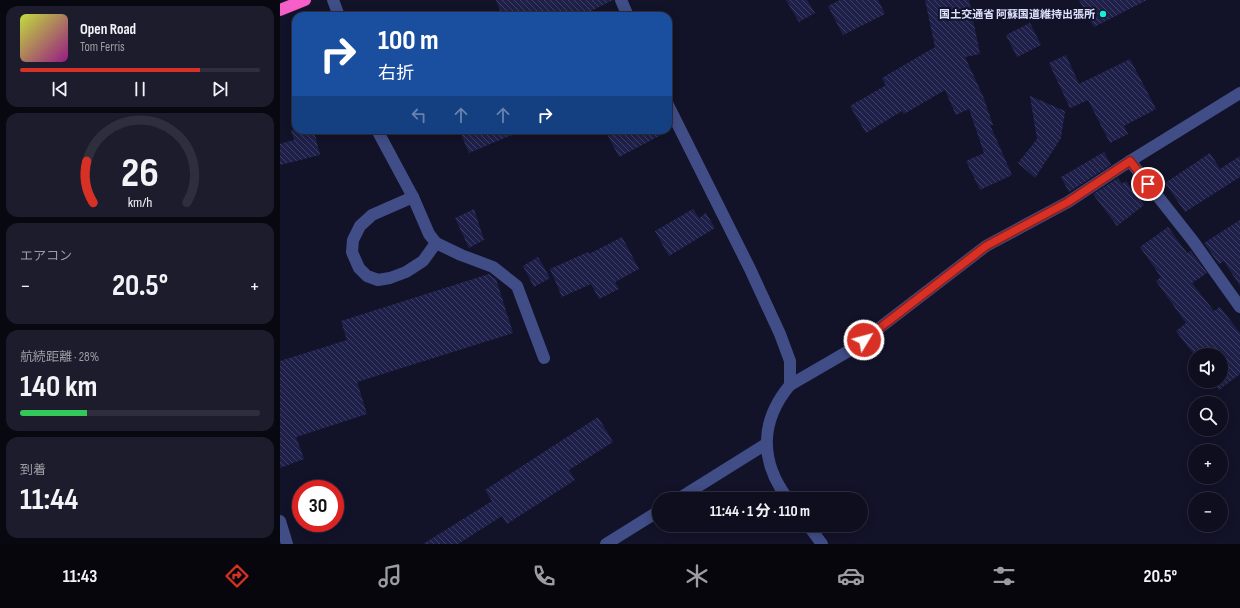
<!DOCTYPE html>
<html lang="ja">
<head>
<meta charset="utf-8">
<style>
  body { margin:0; font-family:"Sofia Sans Condensed","Noto Sans JP",sans-serif; background:#1c1c2c; color:#f1f3f6; height:100vh; display:flex; flex-direction:column; font-size:15px; white-space:nowrap }
  * { box-sizing:border-box; margin:0 }
  p { font-size:13px; color:#9b9ca4 }
  .icon { flex:none; width:22px; height:22px; fill:none; stroke:currentColor; stroke-width:2; stroke-linecap:round; stroke-linejoin:round }
  .map { position:relative; flex:1; overflow:hidden }
  .drawer { display:flex; flex-direction:column; gap:6px; padding:6px; background:#080811; width:280px }
  .drawer>* { flex:none }
  .top-card { position:absolute; left:12px; top:12px; width:380px; height:122px; border-radius:12px; box-shadow:0 2px 10px #0003,0 0 0 1px #2e2e3d; background:#1a4fa0; color:#fff; overflow:hidden }
  .controls { position:absolute; left:908px; top:348px; display:grid; gap:8px }
  .controls a { display:grid; place-items:center; width:40px; height:40px; border-radius:50%; background:#0e0e1f; box-shadow:0 2px 10px #0003,0 0 0 1px #2e2e3d; font-size:20px }
  .speed { position:absolute; left:12px; top:480px; display:flex; gap:8px; font-size:20px; font-weight:700; text-align:center }
  .speed>* { display:grid; place-content:center; width:52px; height:52px; border-radius:50%; background:#0e0e1f; box-shadow:0 2px 10px #0003,0 0 0 1px #2e2e3d; line-height:1 }
  .speed .limit { border:6px solid #d22; background:#fff; color:#111 }
  .pin { position:absolute; display:grid; place-items:center; width:34px; height:34px; color:#fff; margin:-17px; border:2px solid #fff; border-radius:50%; box-shadow:0 1px 4px #0007 }
  .me { position:absolute; width:44px; margin:-22px; rotate:53deg; stroke-linejoin:round; filter:drop-shadow(0 0 3px #0008) }
  .turn { display:flex; align-items:center; gap:14px; height:84px; padding:0 20px; font-size:18px }
  .turn .icon { width:52px; height:52px; stroke-width:2.5 }
  .turn b { display:block; font-size:28px; line-height:34px }
  .lanes { display:flex; align-items:center; height:38px; padding:0 20px; background:#0003; justify-content:center; gap:20px; direction:ltr }
  .lanes .off { opacity:.35 }
  .big { font-size:30px; font-weight:700; line-height:1.1 }
  .drawer .widget { flex:1; display:flex; flex-direction:column; justify-content:center; gap:6px; min-width:0; padding:0 14px; border-radius:12px; background:#1c1c2c }
  .drawer .dial { align-items:center; gap:0 }
  .dial svg { height:104px; overflow:visible; fill:none; stroke:#2e2e3d; stroke-width:7; stroke-linecap:round; text-anchor:middle }
  .dial text { fill:#f1f3f6; stroke:none }
  .song { display:flex; align-items:center; gap:12px }
  .cover { width:48px; height:48px; border-radius:6px; background:linear-gradient(135deg,hsl(70 70% 55%),hsl(310 70% 35%)) }
  .played { height:4px; border-radius:2px; background:linear-gradient(90deg,#d93025 75%,#2e2e3d 75%) }
  .keys { display:flex; justify-content:space-around; direction:ltr }
  .heat { display:flex; justify-content:space-between; align-items:center; font-size:22px; direction:ltr }
  .charge { height:6px; border-radius:3px; background:linear-gradient(90deg,#34c759 28%,#2e2e3d 0) }
  .trip { position:absolute; left:372px; top:492px; width:216px; height:40px; border-radius:20px; background:#0e0e1f; box-shadow:0 2px 10px #0003,0 0 0 1px #2e2e3d; font-weight:700; line-height:40px; text-align:center }
  .menu { display:flex; height:64px; justify-content:space-around; align-items:center; background:#06060c; color:#9b9ca4 }
  .menu .icon { width:28px; height:28px }
  .menu .current { color:#d93025 }
  .menu b { font-size:18px; color:#f1f3f6 }
  main { display:flex; flex:1; min-height:0 }
  .map>svg:first-child { display:block }
  .building { fill:url(#building-back-hatch) }
  .lines { fill:none; stroke-linecap:round; stroke-linejoin:round }
  .minor { stroke:#404d86; stroke-width:12 }
  .highway { stroke:#f65fc8; stroke-width:12 }
  .route-casing { stroke:#8d1f18; stroke-width:10 }
  .route { stroke:#d93025; stroke-width:7 }
  .poi-dot { fill:#14f1d7; stroke:#121329; stroke-width:1.5 }
  .labels { text-anchor:middle; stroke-width:4; stroke-linejoin:round; paint-order:stroke }
  .poi-label { font-size:11px; font-weight:bold; fill:#dde0fd; stroke:#121329; text-anchor:end }
</style>
</head>
<body>
<main>
<section class="drawer">
<div class="widget">
<div class="song"><i class="cover"></i><div><b>Open Road</b><p>Tom Ferris</p></div></div>
<div class="played"></div>
<div class="keys"><svg class="icon" aria-label="previous" viewBox="0 0 24 24"><path d="M18 5L8 12l10 7zM5 5v14"/></svg><svg class="icon" aria-label="pause" viewBox="0 0 24 24"><path d="M8 5v14M16 5v14"/></svg><svg class="icon" aria-label="next" viewBox="0 0 24 24"><path d="M6 5l10 7-10 7zM19 5v14"/></svg></div>
</div>
<div class="widget dial"><svg viewBox="0 0 100 80">
<path d="M14 69A42 42 0 1 1 86 69"/>
<path d="M14 69A42 42 0 0 1 9 37" stroke="#d93025"/>
<text x="50" y="56" font-size="32" font-weight="700">26</text>
<text x="50" y="72" font-size="11">km/h</text>
</svg></div>
<div class="widget"><p>エアコン</p>
<div class="heat"><a>−</a><b class="big">20.5°</b><a>+</a></div>
</div>
<div class="widget"><p>航続距離 · 28%</p><b class="big">140 km</b><div class="charge"></div></div>
<div class="widget"><p>到着</p><b class="big">11:44</b></div>
</section>
<div class="map">
<svg width="960" height="544" viewBox="0 0 960 544">
  <defs>
    <pattern id="building-back-hatch" width="6" height="6" patternUnits="userSpaceOnUse"><rect width="6" height="6" fill="#1f2049"/><path d="M-1 5l2 2M0 0l6 6M5-1l2 2" fill="none" stroke="#3f4064"/></pattern>
  </defs>
  <rect width="100%" height="100%" fill="#121329"/>
  <g class="building">
    <polygon points="216,0 333,0 301,16 222,16"/>
    <polygon points="506,0 527,0 535,13 519,22"/>
    <polygon points="560,0 598,0 605,14 563,35 548,6"/>
    <polygon points="645,0 689,0 700,54 685,57 703,96 713,125 710,125 732,175 700,190 686,161 704,153 689,109 676,115 665,90 624,114 622,111 586,133 570,106 606,85 602,78 655,47"/>
    <polygon points="799,0 867,0 814,27"/>
    <polygon points="750,23 761,45 737,57 726,35"/>
    <polygon points="786,55 799,84 850,59 876,109 844,126 848,134 830,143 808,100 790,108 769,63"/>
    <polygon points="750,96 785,111 781,138 755,178 738,163 757,139"/>
    <polygon points="11,130 34,130 40,155 0,165 0,144 14,140"/>
    <polygon points="179,130 244,130 189,153"/>
    <polygon points="325,130 391,130 339,157"/>
    <polygon points="824,152 831,165 789,192 781,177"/>
    <polygon points="930,153 940,169 960,156 960,177 905,212 885,183"/>
    <polygon points="838,178 842,184 846,181 864,205 837,226 813,194"/>
    <polygon points="194,209 204,240 189,248 175,218"/>
    <polygon points="413,209 419,218 426,213 435,228 389,256 375,231"/>
    <polygon points="960,220 960,286 944,261 939,264 924,243"/>
    <polygon points="888,227 907,253 911,251 927,273 912,283 934,311 940,307 960,333 960,374 939,390 932,381 941,381 941,355 915,356 896,331 906,323 876,281 881,277 860,247"/>
    <polygon points="342,237 359,269 335,282 339,289 319,299 311,284 282,297 270,269 308,252 309,254"/>
    <polygon points="258,257 270,278 254,287 243,266"/>
    <polygon points="209,274 216,279 233,333 77,382 87,414 16,437 24,459 0,468 0,361 67,340 61,321"/>
    <polygon points="318,417 333,442 289,470 295,480 227,524 222,516 178,544 143,544 212,501 205,490"/>
  </g>
  <g class="lines">
    <g class="minor">
      <polyline points="53,0 59,16"/>
      <polyline points="341,0 348,16"/>
      <polyline points="960,93 850,161 913,241 960,307"/>
      <path d="M 388,105 L 470,269 L 500,334 L 510,361 L 510,385 C 480,421 479,461 508,499"/>
      <polyline points="97,130 133,197 149,234 156,243 181,255 213,267 237,286 264,358"/>
      <polyline points="133,197 92,215 80,226 73,240 72,252 79,268 87,276 98,280 110,278 126,272 143,261 156,243"/>
      <polyline points="510,385 572,349 706,246 788,202 850,161"/>
      <polyline points="398,499 486,444"/>
      <polyline points="0,521 7,544"/>
      <polyline points="528,525 542,544"/>
      <polyline points="326,544 379,511"/>
    </g>
    <polyline class="highway" points="0,10 25,0"/>
  </g>
  <g class="lines">
    <g class="route-casing">
      <polyline id="route" points="584,340 706,246 788,202 850,161 868,184"/>
    </g>
    <use href="#route" class="route"/>
  </g>
  <circle class="poi-dot" cx="823" cy="14" r="4"/>
  <g class="labels">
    <g class="poi-label">
      <text x="815" y="18">国土交通省 阿蘇国道維持出張所</text>
    </g>
  </g>
</svg>
<div class="controls">
<a><svg class="icon" aria-label="sound" viewBox="0 0 24 24"><path d="M4 9h4l5-4v14l-5-4H4zM17 9q2 3 0 6"/></svg></a>
<a><svg class="icon" aria-label="search" viewBox="0 0 24 24"><circle cx="10" cy="10" r="6"/><path d="M15 15l6 6"/></svg></a>
<a>+</a>
<a>−</a>
</div>
<div class="speed"><div class="limit">30</div></div>
<div class="pin" style="left:868px;top:184px;background:#d93025"><svg class="icon" aria-label="arrive" viewBox="0 0 24 24"><path d="M6 21V4h12l-3 4 3 4H6"/></svg></div>
<svg class="me" style="left:584px;top:340px" viewBox="-20 -20 40 40"><circle r="17" fill="#d93025" stroke="#fff" stroke-width="3"/><path d="M0-11L8 9 0 5-8 9z" fill="#fff"/></svg>
<div class="trip">11:44 · 1 分 · 110 m</div>
<div class="top-card">
<div class="turn"><svg class="icon" aria-label="right" viewBox="0 0 24 24"><path d="M7 20v-9h11M14 6l5 5-5 5"/></svg><div><b>100 m</b>右折</div></div>
<div class="lanes"><svg class="icon off" aria-label="left" viewBox="0 0 24 24"><path d="M17 20v-9H6M10 6l-5 5 5 5"/></svg><svg class="icon off" aria-label="ahead" viewBox="0 0 24 24"><path d="M12 20V5M6 11l6-6 6 6"/></svg><svg class="icon off" aria-label="ahead" viewBox="0 0 24 24"><path d="M12 20V5M6 11l6-6 6 6"/></svg><svg class="icon" aria-label="right" viewBox="0 0 24 24"><path d="M7 20v-9h11M14 6l5 5-5 5"/></svg></div>
</div>
</div>
</main>
<nav class="menu">
<b>11:43</b>
<svg class="icon current" aria-label="directions" viewBox="0 0 24 24"><path d="M12 3l9 9-9 9-9-9zM9 14v-3h6M13 9l2 2-2 2"/></svg>
<svg class="icon" aria-label="music" viewBox="0 0 24 24"><path d="M9 18V5l10-2v13"/><circle cx="6" cy="18" r="3"/><circle cx="16" cy="16" r="3"/></svg>
<svg class="icon" aria-label="phone" viewBox="0 0 24 24"><path d="M5 4h4l2 5-3 2q2 4 5 5l2-3 5 2v4C11 20 4 13 5 4z"/></svg>
<svg class="icon" aria-label="climate" viewBox="0 0 24 24"><path d="M12 3v18M4 7l16 10M4 17L20 7"/></svg>
<svg class="icon" aria-label="car" viewBox="0 0 24 24"><path d="M5 17H2v-5l4-1 3-4h7l3 4 3 1v5h-3M9 17h6M6 11h13"/><circle cx="7" cy="17" r="2"/><circle cx="17" cy="17" r="2"/></svg>
<svg class="icon" aria-label="filters" viewBox="0 0 24 24"><path d="M4 7h16M4 17h16"/><circle cx="9" cy="7" r="2"/><circle cx="15" cy="17" r="2"/></svg>
<b>20.5°</b>
</nav>
</body>
</html>
